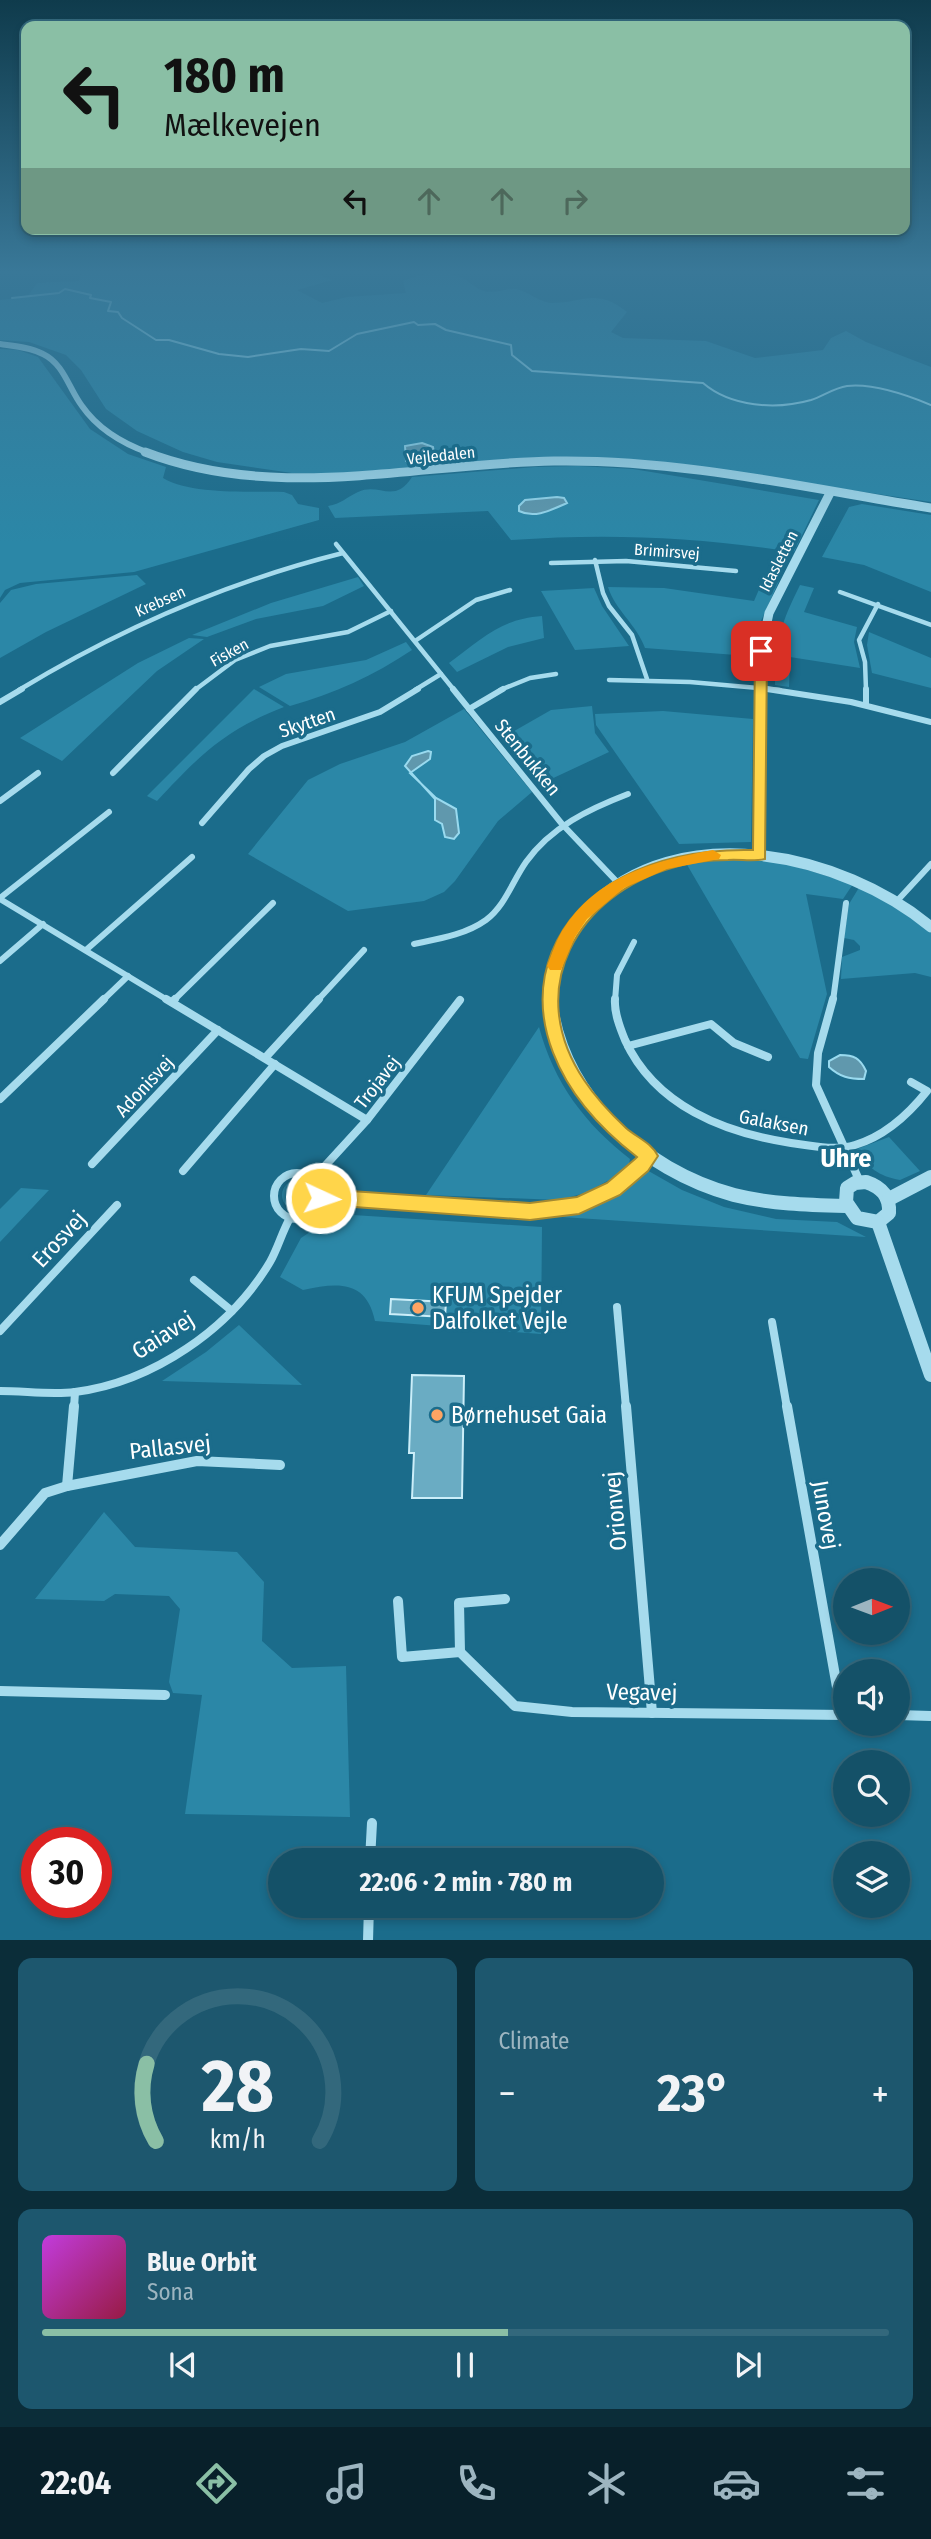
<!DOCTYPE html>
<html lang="en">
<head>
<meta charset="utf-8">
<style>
  body { margin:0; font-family:"Fira Sans Condensed",sans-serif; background:#1d576e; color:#f1f3f6; height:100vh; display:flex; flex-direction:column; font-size:26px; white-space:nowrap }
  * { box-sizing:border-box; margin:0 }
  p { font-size:23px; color:#9db5c0 }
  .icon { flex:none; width:38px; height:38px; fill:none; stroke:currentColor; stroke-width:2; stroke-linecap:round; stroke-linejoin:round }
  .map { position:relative; height:1940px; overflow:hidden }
  .details { display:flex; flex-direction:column; gap:18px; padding:18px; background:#0b2d39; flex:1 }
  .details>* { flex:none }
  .guide { position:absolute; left:21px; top:21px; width:889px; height:214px; border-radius:14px; box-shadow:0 4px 10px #0003,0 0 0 2px #33687c; background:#8abfa5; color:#111; overflow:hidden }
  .needle { width:46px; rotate:89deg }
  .buttons { position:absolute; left:833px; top:1568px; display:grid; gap:14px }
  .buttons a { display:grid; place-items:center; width:77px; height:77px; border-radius:50%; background:#145168; box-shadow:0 4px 10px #0003,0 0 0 2px #33687c; font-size:35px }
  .speed { position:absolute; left:21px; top:1827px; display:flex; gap:14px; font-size:35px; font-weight:700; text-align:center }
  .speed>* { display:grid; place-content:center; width:91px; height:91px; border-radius:50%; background:#145168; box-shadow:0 4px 10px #0003,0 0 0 2px #33687c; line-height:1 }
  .speed .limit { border:10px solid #d22; background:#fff; color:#111 }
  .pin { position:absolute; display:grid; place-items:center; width:60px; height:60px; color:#fff; margin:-30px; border-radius:14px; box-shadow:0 4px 10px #0006 }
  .me { position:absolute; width:77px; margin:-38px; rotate:93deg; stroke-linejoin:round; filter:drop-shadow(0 0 5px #0008) }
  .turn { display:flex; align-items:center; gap:24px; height:147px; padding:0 28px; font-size:32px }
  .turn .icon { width:91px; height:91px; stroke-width:2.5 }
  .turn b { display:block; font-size:49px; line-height:60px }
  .lanes { display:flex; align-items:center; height:66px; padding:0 28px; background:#0003; justify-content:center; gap:35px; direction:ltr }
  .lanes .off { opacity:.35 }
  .big { font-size:52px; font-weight:700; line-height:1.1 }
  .details .tile { flex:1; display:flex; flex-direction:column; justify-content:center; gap:10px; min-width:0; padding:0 24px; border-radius:14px; background:#1d576e }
  .details .dial { align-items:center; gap:0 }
  .dial svg { height:182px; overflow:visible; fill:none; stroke:#33687c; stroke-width:7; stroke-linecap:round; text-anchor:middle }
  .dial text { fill:#f1f3f6; stroke:none }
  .song { display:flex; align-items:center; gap:21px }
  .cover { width:84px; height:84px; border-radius:10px; background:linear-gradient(135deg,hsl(290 70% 55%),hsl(340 70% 35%)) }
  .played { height:7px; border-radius:4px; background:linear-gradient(90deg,#8abfa5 55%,#33687c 55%) }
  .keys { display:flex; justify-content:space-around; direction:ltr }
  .heat { display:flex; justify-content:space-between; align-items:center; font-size:38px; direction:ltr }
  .details .tiles { flex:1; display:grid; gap:18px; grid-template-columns:1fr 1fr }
  .tile:last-child { grid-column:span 2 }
  .trip { position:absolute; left:268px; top:1848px; width:396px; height:70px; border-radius:35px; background:#145168; box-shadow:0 4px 10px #0003,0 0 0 2px #33687c; font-weight:700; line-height:70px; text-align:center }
  .menu { display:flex; height:112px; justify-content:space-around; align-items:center; background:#08202a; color:#9db5c0 }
  .menu .icon { width:49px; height:49px }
  .menu .selected { color:#8abfa5 }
  .menu b { font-size:32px; color:#f1f3f6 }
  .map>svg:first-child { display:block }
  .green { fill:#2b87a7 }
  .water { fill:#6098ad; stroke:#99daef; stroke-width:2 }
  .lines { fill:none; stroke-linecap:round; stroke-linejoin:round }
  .stream { stroke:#99daef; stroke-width:2 }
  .building { fill:#6aacc3; stroke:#cbeef9; stroke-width:2 }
  .minor-far3 { stroke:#a6dbed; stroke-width:4.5 }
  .minor-far2 { stroke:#a6dbed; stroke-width:6 }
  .minor-far1 { stroke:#a6dbed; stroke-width:8 }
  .minor { stroke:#a6dbed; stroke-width:10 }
  .tertiary-far3 { stroke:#a6dbed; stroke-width:6 }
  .tertiary-far2 { stroke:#a6dbed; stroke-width:9 }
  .tertiary-far1 { stroke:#a6dbed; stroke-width:11 }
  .tertiary { stroke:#a6dbed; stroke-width:14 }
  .route { fill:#ffd54a; stroke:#a68a30; stroke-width:2 }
  .slow { fill:#f59e0b }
  .poi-dot { fill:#fea463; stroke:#1b6c8b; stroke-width:2.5 }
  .labels { text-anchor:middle; stroke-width:7; stroke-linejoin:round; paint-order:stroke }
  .far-street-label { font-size:16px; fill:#fff; stroke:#1b6c8b }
  .street-label { font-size:19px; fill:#fff; stroke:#1b6c8b }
  .near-street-label { font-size:23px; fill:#fff; stroke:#1b6c8b }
  .near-poi-label { font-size:23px; fill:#fff; stroke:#1b6c8b; text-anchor:start }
  .district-label { font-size:26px; font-weight:bold; fill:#fff; stroke:#1b6c8b }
</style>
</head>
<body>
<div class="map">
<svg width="931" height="1941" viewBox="0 0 931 1941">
  <rect width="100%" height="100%" fill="#1b6c8b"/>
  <g class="green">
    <path d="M 60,272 L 321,272 L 317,274 L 332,280 L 297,290 L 322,303 L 347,297 L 406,293 L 403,281 C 423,273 446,269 466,280 C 472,284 477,289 484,291 C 497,294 505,288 516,289 C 528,291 539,302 551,303 C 584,303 596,287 627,312 L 611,332 L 623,338 L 706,341 L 755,358 L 823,350 L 831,338 L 846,331 L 866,342 L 931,367 L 931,502 L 704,468 L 606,459 L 346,475 L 292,473 L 217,462 L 183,452 L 161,442 L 137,431 L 106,409 L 81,370 L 66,355 L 29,342 L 0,340 L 0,300 L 27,297 L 37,283 L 79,281 L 81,274 Z"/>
    <path d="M 0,349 L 18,350 L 38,357 L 90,429 L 128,454 L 166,467 L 163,478 C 190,495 252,491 284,492 L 292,495 L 298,504 L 319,508 L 319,520 L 134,572 L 20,583 L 5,590 L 0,598 Z"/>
    <path d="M 578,466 L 633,469 L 819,500 L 794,552 C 697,537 609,533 511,540 L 488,511 L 335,518 L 328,506 C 341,504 347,497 358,492 C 379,482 394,505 412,477 L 535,467 Z"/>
    <polygon points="862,504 931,515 931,592 864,565 822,557 849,507"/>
    <polygon points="137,575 146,584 46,632 0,658 0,603 11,590 36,584"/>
    <polygon points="358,577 364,586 323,606 256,619 207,637 192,635 271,603"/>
    <path d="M 764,578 L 779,581 L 756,632 L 752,677 L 736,676 L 736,655 L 645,648 C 637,625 615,610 608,587 L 664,588 L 754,601 Z"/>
    <path d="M 800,585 L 814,588 L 804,612 L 857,627 L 854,642 L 860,668 L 790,657 L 789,687 L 775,685 C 775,642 781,623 800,585 Z"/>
    <polygon points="594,588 602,606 629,646 575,650 541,591"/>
    <path d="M 542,616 L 544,638 L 508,647 L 457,672 L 449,663 C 482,639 500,619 542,616 Z"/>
    <polygon points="869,632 931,658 931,688 872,673 867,645"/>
    <polygon points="189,638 204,639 157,671 62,761 20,738 138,663"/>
    <path d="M 406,642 L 412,650 C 373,676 335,693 290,706 L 259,687 L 286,674 L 366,660 Z"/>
    <path d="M 254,689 L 284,707 C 224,730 199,756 157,801 L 147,796 Z"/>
    <polygon points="592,706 595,733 609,752 547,781 509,734 551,710"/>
    <polygon points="464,709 532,792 498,821 455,881 444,892 424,901 348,911 248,854 308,780 340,764 405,742"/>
    <polygon points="663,711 753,719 751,842 679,844 596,725 595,714"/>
    <polygon points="720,859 781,862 853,884 843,899 806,894 827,994 808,1059 800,1058 686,863"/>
    <polygon points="860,886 920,923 931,933 931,977 915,973 841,979 842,957 860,950 860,946 854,940 844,938 849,904"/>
    <path d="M 539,1027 C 554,1083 585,1124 630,1159 L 629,1164 L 613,1178 L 585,1193 L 559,1200 L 426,1195 Z"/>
    <path d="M 889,1137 L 920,1171 L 900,1180 C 878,1176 868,1168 857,1149 Z"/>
    <polygon points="645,1169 682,1190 724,1207 776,1219 837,1222 866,1237 562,1217 608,1199"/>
    <circle cx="297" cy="1195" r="15"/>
    <polygon points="21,1188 49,1190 0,1242 0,1209"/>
    <path d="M 337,1214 L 542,1227 L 541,1334 L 375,1321 C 366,1279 337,1283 303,1290 L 280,1277 L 301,1238 Z"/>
    <polygon points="239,1325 302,1385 162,1381 206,1352"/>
    <polygon points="104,1512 135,1547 237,1552 264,1582 262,1641 292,1668 346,1666 350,1817 185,1814 202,1695 173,1693 169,1682 180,1609 169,1596 115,1594 104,1601 35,1599"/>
  </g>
  <g class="water">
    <polygon points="422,443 433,447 435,459 410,464 406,461 405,446"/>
    <path d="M 557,497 L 564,498 L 567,503 C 551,510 535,519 519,511 L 519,506 L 525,500 Z"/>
    <polygon points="428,751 431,752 430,759 410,773 436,798 456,809 459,833 454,839 445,837 442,824 435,820 435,799 405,766 412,756"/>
    <path d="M 840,1055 C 854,1055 860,1058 866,1071 L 864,1079 C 849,1079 840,1077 829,1067 L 829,1061 Z"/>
  </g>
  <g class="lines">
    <path class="stream" d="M 12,298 L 59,293 L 65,289 L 91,295 L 90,298 L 111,302 L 108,311 L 118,312 L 122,318 L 156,340 L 169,340 L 219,354 L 248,357 L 301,349 L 329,351 L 357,334 L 414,322 L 418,325 L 435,324 L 446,330 L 511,345 L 512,355 L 532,371 L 703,383 C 731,407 776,410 811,400 C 823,396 834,388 847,386 C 873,383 907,395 931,405"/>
  </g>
  <g class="building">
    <polygon points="391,1299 446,1302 445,1317 390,1314"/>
    <polygon points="412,1375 464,1376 462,1498 412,1498 414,1453 409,1453"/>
  </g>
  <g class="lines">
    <g class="minor-far3">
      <polyline points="336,544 454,690"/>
      <polyline points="595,560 603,593 609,606 632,635 647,679"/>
      <polyline points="551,563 626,561 736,571"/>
      <polyline points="840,592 931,625"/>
      <polyline points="415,641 476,600 510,590"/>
      <polyline points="609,680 690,682 780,690"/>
      <path d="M 19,690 C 121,628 227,582 343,553"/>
      <polyline points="195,690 235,660 270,646 348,632 391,611"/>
      <polyline points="415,690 441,674"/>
      <polyline points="500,690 530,678 556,674"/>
      <polyline points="866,690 865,662 859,640 878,604"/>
    </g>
    <g class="minor-far2">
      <polyline points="453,689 562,824 619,884"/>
      <polyline points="767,689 851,702 931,722"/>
      <polyline points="866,689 866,705"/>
      <polyline points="0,702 22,689"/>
      <polyline points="469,709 503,689"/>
      <polyline points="113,773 196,689"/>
      <polyline points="0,801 38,773"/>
      <polyline points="202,823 249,769 264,756 282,746 380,712 418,689"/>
      <polyline points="0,898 109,812"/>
      <polyline points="0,899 169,1001"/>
      <polyline points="897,901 931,864"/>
      <path d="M 414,944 C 438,939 465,935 486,920 C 505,906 512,882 526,862 C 551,827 589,809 628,794"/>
      <polyline points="86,950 192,857"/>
      <polyline points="0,961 43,924"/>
      <polyline points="102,1001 128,976"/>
      <polyline points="173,1001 273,903"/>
      <polyline points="317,1001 364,950"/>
      <polyline points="615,1001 617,975 634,942"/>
      <polyline points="833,1001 846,903"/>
    </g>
    <g class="minor-far1">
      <polyline points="166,999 367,1120"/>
      <path d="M 615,999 C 614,1013 620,1028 625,1040 C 655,1106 725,1133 791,1143 C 812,1146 835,1151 855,1145 C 885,1136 908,1115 927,1091 L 911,1082"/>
      <polyline points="833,999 818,1053 816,1085 860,1182"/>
      <polyline points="172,1002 175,999"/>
      <polyline points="628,1046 711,1024 734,1043 768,1057"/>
      <polyline points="265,1058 319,999"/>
      <polyline points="0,1099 104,999"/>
      <polyline points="92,1164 218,1030"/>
      <polyline points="183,1171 275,1064"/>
      <circle cx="297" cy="1196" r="23"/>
      <polyline points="313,1179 367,1120 460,1000"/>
      <polyline points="321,1197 530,1211 579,1205 614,1189 649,1156"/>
      <polyline points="194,1280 232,1311"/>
      <polyline points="617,1307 626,1408"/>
      <polyline points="772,1322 787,1408"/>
      <polyline points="0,1331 117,1205"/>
      <path d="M 0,1391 C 25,1391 51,1395 75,1392 C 153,1382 230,1329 270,1262 C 278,1248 282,1232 290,1218"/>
      <polyline points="74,1408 75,1392"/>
    </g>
    <g class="minor">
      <polyline points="626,1406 652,1713"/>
      <polyline points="787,1406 842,1715"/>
      <polyline points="67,1486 74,1406"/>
      <polyline points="0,1545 45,1493 67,1486 197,1461 280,1465"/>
      <polyline points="398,1601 402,1657 460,1652 515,1706 572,1712 845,1715"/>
      <polyline points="460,1652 459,1603 505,1599"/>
      <polyline points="0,1691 165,1695"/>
      <polyline points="898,1715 931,1716"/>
      <polyline points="370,1860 372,1823"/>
      <polyline points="368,1941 369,1906"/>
    </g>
    <path class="tertiary-far3" d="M 0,344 C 14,346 30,347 43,354 C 64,364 69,389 82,406 C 98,429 124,444 149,453"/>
    <g class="tertiary-far2">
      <path d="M 145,452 C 277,503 417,463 554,461 C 681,459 806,488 931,508"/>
      <polyline points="761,690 761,651 769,613 830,493"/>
    </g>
    <g class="tertiary-far1">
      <polyline points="760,855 761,689"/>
      <path d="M 550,1001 C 550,967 565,933 588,909 C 678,816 842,853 931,927"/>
    </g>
    <g class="tertiary">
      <path d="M 550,999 C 561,1096 642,1170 734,1195 C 770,1204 808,1205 846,1206"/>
      <path d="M 866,1182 C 881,1187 890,1196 889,1213 L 878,1222 L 857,1218 L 846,1202 L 847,1188 L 855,1183 Z"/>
      <polyline points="889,1199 931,1177"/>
      <polyline points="878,1222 931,1375"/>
    </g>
  </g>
  <linearGradient id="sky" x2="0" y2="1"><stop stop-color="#0f3b4c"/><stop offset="0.5" stop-color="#397898"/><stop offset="1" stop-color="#397898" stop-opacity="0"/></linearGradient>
  <rect width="931" height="543" fill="url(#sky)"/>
  <path class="route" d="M 761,647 L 767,651 L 765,859 C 753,862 740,859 728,860 C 711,860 691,862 675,867 C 577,894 523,989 584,1080 C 596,1098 611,1114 626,1128 C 636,1137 652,1143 658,1156 L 648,1171 L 620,1195 L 579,1214 L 530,1220 L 314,1204 L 311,1198 L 314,1192 L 321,1189 L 530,1203 L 577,1197 L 607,1183 L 635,1159 L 637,1157 C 465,1025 543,845 753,850 L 755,651 Z"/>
  <path class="slow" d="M 713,850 L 721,855 L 719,859 L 667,869 L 624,888 L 587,919 L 575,937 L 561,970 L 550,970 L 547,966 C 552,954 556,941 562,931 C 596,876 654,861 713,850 Z"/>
  <g class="poi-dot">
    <circle cx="418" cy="1308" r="7"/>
    <circle cx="437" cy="1415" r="7"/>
  </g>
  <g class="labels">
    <g class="far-street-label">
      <text transform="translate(441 455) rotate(-6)" y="6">Vejledalen</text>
      <text transform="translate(667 551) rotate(4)" y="6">Brimirsvej</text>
      <text transform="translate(778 561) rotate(-63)" y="6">Idasletten</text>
      <text transform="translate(160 601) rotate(-24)" y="6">Krebsen</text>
      <text transform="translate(229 652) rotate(-29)" y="6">Fisken</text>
    </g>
    <g class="street-label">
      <text transform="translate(307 722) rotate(-19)" y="7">Skytten</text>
      <text transform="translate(528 757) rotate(51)" y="7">Stenbukken</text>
      <text transform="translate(377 1082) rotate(-52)" y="7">Trojavej</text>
      <text transform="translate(144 1086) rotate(-47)" y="7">Adonisvej</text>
      <text transform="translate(774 1122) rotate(11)" y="7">Galaksen</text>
    </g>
    <g class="near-street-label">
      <text transform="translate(59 1239) rotate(-47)" y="8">Erosvej</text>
      <text transform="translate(163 1335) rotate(-32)" y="8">Gaiavej</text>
      <text transform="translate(170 1447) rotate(-6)" y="8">Pallasvej</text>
      <text transform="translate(615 1511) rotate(-95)" y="8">Orionvej</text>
      <text transform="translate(826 1515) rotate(80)" y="8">Junovej</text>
      <text transform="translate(642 1692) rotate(1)" y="8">Vegavej</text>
    </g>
    <g class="near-poi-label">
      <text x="432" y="1303">KFUM Spejder<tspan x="432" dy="26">Dalfolket Vejle</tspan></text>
      <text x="451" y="1423">Børnehuset Gaia</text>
    </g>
    <g class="district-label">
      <text x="846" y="1167">Uhre</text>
    </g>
  </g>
</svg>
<div class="buttons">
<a><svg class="needle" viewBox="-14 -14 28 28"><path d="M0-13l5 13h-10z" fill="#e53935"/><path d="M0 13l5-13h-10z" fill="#9db5c0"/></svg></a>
<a><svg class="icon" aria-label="sound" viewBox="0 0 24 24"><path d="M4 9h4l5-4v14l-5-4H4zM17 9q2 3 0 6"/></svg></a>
<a><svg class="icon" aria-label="search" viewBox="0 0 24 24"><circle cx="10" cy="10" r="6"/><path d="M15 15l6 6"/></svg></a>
<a><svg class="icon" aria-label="layers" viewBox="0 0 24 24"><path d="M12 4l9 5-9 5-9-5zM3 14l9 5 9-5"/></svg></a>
</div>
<div class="speed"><div class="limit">30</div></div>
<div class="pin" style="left:761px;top:651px;background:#d93025"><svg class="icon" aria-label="arrive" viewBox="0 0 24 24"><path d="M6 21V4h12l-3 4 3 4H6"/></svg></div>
<svg class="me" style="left:321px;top:1198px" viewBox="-20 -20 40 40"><circle r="17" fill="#ffd54a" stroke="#fff" stroke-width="3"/><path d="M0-11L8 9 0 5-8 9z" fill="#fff"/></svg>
<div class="trip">22:06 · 2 min · 780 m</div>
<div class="guide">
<div class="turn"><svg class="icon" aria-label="left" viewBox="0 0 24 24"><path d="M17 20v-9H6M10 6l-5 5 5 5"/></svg><div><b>180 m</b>Mælkevejen</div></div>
<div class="lanes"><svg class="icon" aria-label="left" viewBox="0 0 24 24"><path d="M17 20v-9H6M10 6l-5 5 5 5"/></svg><svg class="icon off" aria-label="ahead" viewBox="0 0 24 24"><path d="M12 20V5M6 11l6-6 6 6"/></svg><svg class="icon off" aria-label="ahead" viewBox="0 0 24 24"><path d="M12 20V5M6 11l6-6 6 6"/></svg><svg class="icon off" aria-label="right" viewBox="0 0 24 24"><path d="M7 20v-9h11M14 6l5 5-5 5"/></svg></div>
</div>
</div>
<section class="details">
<div class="tiles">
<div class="tile dial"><svg viewBox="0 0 100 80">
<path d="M14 69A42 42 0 1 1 86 69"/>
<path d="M14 69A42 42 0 0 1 10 35" stroke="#8abfa5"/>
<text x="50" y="56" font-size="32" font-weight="700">28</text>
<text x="50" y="72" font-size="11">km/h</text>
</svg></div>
<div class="tile"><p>Climate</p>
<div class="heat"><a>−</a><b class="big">23°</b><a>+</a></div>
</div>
<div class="tile">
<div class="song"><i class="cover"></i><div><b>Blue Orbit</b><p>Sona</p></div></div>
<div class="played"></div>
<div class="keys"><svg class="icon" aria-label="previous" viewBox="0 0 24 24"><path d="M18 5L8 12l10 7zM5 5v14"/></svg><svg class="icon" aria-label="pause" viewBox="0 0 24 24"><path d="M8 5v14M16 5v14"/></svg><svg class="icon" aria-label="next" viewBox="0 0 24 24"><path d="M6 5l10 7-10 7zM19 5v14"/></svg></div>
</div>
</div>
</section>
<nav class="menu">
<b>22:04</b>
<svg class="icon selected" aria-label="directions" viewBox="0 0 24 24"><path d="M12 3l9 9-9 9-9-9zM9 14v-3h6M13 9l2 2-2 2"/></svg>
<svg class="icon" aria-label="music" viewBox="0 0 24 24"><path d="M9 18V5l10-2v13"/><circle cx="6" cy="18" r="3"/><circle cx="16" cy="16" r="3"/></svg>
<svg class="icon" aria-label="phone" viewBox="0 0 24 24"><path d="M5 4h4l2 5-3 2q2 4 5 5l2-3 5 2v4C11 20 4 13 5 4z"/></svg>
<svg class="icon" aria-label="climate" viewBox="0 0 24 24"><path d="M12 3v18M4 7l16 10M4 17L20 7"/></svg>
<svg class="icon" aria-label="car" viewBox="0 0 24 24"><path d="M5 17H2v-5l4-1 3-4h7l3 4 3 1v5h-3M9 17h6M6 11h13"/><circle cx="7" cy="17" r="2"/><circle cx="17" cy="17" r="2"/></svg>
<svg class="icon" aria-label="filters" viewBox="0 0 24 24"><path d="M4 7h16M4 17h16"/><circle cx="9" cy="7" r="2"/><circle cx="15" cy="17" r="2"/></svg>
</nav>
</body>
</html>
